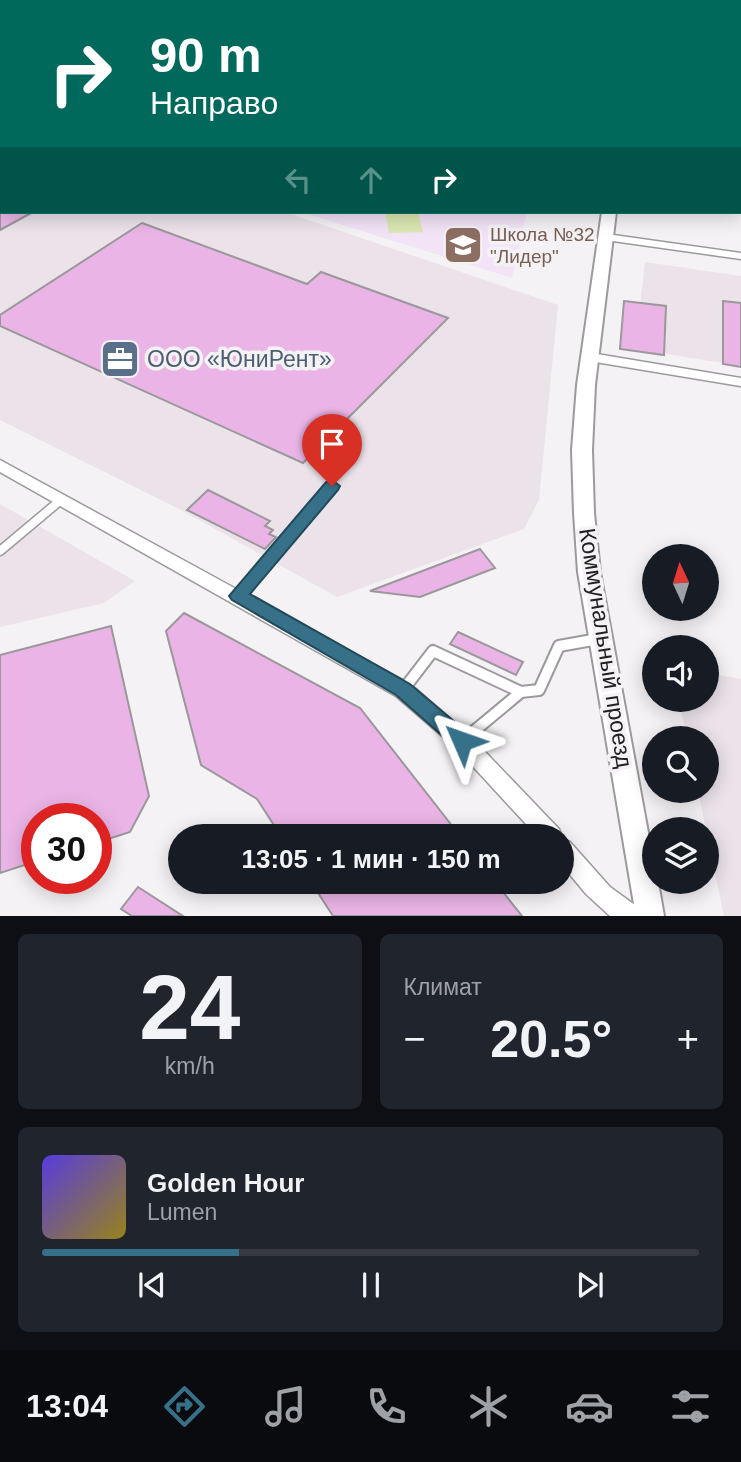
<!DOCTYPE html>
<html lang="ru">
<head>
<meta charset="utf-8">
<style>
  body { margin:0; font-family:Arial,sans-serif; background:#20242c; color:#f1f3f6; height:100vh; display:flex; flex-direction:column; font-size:26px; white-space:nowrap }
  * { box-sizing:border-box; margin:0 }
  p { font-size:23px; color:#9ea1a6 }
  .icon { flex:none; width:38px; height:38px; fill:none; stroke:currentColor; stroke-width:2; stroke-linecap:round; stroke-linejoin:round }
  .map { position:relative; height:916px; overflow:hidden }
  .sheet { display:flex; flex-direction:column; gap:18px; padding:18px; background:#0d0f14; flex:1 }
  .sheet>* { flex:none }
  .hud { position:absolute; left:0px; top:0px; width:742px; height:214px; box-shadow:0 4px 18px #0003; background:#00695c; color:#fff; overflow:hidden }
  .needle { width:46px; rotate:356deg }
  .buttons { position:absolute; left:642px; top:544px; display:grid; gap:14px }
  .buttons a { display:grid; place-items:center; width:77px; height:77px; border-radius:50%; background:#171b24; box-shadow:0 4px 18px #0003; font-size:35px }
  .speed { position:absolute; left:21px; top:803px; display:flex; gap:14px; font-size:35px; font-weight:700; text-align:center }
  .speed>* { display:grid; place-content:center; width:91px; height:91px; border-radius:50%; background:#171b24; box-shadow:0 4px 18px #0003; line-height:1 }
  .speed .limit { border:10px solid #d22; background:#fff; color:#111 }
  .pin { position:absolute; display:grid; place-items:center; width:60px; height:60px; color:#fff; margin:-72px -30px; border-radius:50% 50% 50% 0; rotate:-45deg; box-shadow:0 0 7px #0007 }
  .pin .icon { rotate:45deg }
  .me { position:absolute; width:77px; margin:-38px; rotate:313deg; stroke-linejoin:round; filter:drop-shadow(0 0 5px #0008) }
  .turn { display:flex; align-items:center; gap:24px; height:147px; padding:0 35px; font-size:32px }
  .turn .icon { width:91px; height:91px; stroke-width:2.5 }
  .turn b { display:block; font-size:49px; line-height:60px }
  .lanes { display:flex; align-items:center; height:66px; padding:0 35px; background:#0003; justify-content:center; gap:35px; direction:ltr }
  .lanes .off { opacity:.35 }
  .big { font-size:52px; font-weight:700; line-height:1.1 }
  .sheet .tile { flex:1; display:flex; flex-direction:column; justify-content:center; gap:10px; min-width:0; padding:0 24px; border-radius:10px; background:#20242c }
  .sheet .dial { align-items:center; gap:0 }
  .dial b { font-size:91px; line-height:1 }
  .song { display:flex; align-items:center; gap:21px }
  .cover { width:84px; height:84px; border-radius:10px; background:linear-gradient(135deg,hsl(250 70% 55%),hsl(50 70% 35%)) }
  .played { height:7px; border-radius:4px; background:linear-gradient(90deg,#367189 30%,#363941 30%) }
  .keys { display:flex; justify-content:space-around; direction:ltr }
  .heat { display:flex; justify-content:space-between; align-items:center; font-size:38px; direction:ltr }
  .sheet .tiles { flex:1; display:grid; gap:18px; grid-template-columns:1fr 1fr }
  .tile:last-child { grid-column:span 2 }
  .trip { position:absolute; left:168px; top:824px; width:406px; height:70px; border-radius:35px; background:#171b24; box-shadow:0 4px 18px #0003; font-weight:700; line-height:70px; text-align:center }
  .tabs { display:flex; height:112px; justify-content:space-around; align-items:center; background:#090b0e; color:#9ea1a6 }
  .tabs .icon { width:49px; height:49px }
  .tabs .selected { color:#367189 }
  .tabs b { font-size:32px; color:#f1f3f6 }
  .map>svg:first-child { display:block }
  .built { fill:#ebe2ea }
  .education { fill:#f2e3f7 }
  .green { fill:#dce8b2 }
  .building { fill:#eab5e6; stroke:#9a989a; stroke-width:2 }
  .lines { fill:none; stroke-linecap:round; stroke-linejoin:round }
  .service-far3-casing { stroke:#9c9a9c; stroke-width:7 }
  .service-far2-casing { stroke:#9c9a9c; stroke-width:9 }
  .service-far1-casing { stroke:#9c9a9c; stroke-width:11 }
  .service-casing { stroke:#9c9a9c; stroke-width:14 }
  .minor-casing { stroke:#9c9a9c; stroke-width:3 }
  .tertiary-casing { stroke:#9c9a9c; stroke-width:4 }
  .service-far3 { stroke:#fff; stroke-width:5 }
  .service-far2 { stroke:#fff; stroke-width:6 }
  .service-far1 { stroke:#fff; stroke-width:8 }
  .service { stroke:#fff; stroke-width:10 }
  .minor { fill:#fff; fill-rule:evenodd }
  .tertiary { fill:#fff; fill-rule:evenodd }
  .route { fill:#367189; stroke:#234959; stroke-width:2 }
  .labels { text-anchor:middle; stroke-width:7; stroke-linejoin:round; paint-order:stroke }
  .far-education-label { font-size:19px; fill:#785e54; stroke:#f5f2f5; text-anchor:start }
  .service-label { font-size:23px; fill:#4e5e75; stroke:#f5f2f5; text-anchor:start }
  .street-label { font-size:23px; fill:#222121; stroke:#f5f2f5 }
</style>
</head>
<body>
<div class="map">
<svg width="741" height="916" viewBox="0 0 741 916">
  <rect width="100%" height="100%" fill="#f5f2f5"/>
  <g class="built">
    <polygon points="0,103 2,212 285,212 558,305 539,500 524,529 337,597 183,511 0,420"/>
    <polygon points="645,262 741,276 741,366 635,349"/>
    <polygon points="0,504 135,581 104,603 0,627"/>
    <polygon points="707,673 741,679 741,916 724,916 698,791 707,791 707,738 687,738 679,700 707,700"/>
  </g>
  <polygon class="education" points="301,212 527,212 512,278"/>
  <polygon class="green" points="385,212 418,212 423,232 389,233"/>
  <g class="building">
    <polygon points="0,212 33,212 0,230"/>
    <polygon points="142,223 307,284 321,272 448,318 303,463 0,326 0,315"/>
    <polygon points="624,301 666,306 664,355 620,349"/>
    <polygon points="723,301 741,303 741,367 723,364"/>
    <polygon points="208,490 270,521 265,526 273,530 269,534 276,537 265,549 187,510"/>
    <polygon points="480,549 495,568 420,597 370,591"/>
    <polygon points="184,613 360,708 460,836 281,836 257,799 201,765 166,631"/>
    <polygon points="111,626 149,796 130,832 96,843 96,819 37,819 37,861 0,873 0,655"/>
    <polygon points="458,632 523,662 516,675 450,644"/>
    <polygon points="311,882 495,882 522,916 333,916"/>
    <polygon points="138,887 183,916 132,916 121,909"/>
  </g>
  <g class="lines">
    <g class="service-far3-casing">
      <g id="service-far3">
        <polyline points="56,0 68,2"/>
        <polyline points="93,0 103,2"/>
        <polyline points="687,0 703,2"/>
      </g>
    </g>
    <g class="service-far2-casing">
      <polyline id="service-far2" points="606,237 741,256"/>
    </g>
    <g class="service-far1-casing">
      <g id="service-far1">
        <polyline points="590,357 741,382"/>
        <polyline points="0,551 62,499"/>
        <polyline points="238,596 332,486"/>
      </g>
    </g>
    <g class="service-casing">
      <g id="service">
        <polyline points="403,690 433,651 521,692 462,741"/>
        <polyline points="521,692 539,690 559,646 598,639"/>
      </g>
    </g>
    <g class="minor-casing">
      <g id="minor">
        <polygon points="0,460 410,684 469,735 559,829 562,836 537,836 455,747 396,696 0,472"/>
        <polygon points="562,839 570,842 610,887 639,908 642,916 610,916 586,894 562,865"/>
      </g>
    </g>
    <g class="tertiary-casing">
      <g id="tertiary">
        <polygon points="615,0 625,0 626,2 616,2"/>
        <polygon points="602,212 616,212 595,385 592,450 594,513 600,572 654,865 654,882 658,882 664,916 636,916 578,572 574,513 572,450 577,385"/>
      </g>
    </g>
    <use href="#service-far3" class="service-far3"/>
    <use href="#service-far2" class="service-far2"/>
    <use href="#service-far1" class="service-far1"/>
    <use href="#service" class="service"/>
    <use href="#minor" class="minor"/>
    <use href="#tertiary" class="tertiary"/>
  </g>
  <polygon class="route" points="332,480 340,486 338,490 250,594 410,684 469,734 472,741 469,747 462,750 455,747 396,695 232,600 229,596 326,482"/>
  <defs>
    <g id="school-square" transform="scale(2.0125)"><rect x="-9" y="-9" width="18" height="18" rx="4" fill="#8d6e63" stroke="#f5f2f5"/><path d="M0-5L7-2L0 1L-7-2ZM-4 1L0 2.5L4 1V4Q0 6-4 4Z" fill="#fff"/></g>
    <g id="office-square" transform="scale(2.0125)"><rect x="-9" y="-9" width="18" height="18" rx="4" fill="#5c6f8a" stroke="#f5f2f5"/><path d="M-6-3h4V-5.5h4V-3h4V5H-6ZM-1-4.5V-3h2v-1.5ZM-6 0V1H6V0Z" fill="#fff"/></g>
  </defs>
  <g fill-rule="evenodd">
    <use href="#school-square" x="463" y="245"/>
    <use href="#office-square" x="120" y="359"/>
  </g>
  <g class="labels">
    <g class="far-education-label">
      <text x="490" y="241">Школа №32<tspan x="490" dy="22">"Лидер"</tspan></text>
    </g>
    <g class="service-label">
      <text x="147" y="367">ООО «ЮниРент»</text>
    </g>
    <g class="street-label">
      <text transform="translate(606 648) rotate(81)" y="8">Коммунальный проезд</text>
    </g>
  </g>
</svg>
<div class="buttons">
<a><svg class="needle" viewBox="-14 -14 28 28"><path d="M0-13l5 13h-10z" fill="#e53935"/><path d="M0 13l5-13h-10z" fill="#9ea1a6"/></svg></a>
<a><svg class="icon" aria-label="sound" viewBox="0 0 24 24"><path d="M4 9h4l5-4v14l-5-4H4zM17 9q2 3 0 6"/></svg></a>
<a><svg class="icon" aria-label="search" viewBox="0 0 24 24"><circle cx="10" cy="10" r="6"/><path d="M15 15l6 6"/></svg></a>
<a><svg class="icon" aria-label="layers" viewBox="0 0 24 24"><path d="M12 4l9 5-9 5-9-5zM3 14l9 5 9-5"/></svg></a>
</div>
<div class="speed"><div class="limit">30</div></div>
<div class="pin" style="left:332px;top:486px;background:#d93025"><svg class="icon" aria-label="arrive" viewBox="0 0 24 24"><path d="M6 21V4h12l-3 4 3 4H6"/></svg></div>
<svg class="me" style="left:462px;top:741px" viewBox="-20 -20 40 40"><path d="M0-17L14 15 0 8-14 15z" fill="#367189" stroke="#fff" stroke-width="4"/></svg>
<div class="trip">13:05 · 1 мин · 150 m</div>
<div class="hud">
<div class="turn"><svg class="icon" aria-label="right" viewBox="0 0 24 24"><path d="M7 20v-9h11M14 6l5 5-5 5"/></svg><div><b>90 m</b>Направо</div></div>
<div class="lanes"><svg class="icon off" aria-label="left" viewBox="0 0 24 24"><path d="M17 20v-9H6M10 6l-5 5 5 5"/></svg><svg class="icon off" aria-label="ahead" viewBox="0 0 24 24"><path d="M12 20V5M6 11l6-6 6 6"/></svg><svg class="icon" aria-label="right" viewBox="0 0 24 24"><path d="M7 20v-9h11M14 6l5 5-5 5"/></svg></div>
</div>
</div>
<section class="sheet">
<div class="tiles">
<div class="tile dial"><b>24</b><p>km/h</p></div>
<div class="tile"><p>Климат</p>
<div class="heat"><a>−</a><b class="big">20.5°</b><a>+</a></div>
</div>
<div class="tile">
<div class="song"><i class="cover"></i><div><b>Golden Hour</b><p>Lumen</p></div></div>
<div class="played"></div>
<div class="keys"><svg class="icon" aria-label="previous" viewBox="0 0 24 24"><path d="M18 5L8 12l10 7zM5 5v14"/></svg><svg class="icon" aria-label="pause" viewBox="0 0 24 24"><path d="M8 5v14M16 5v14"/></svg><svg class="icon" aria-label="next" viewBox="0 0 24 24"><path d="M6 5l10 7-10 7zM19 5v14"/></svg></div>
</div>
</div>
</section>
<nav class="tabs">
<b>13:04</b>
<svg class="icon selected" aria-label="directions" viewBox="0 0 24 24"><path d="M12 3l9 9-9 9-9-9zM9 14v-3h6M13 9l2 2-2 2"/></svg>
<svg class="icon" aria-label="music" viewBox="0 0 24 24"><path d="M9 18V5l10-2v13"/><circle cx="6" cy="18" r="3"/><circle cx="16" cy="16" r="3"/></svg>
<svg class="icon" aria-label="phone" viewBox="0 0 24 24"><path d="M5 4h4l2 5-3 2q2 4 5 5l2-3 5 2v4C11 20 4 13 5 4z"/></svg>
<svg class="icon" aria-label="climate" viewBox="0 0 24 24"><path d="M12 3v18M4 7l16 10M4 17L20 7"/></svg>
<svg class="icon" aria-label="car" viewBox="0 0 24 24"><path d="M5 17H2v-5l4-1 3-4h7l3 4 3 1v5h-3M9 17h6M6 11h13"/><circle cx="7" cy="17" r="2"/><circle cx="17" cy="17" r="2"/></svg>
<svg class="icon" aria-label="filters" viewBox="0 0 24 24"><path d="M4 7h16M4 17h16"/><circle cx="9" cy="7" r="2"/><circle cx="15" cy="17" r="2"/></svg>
</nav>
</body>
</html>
